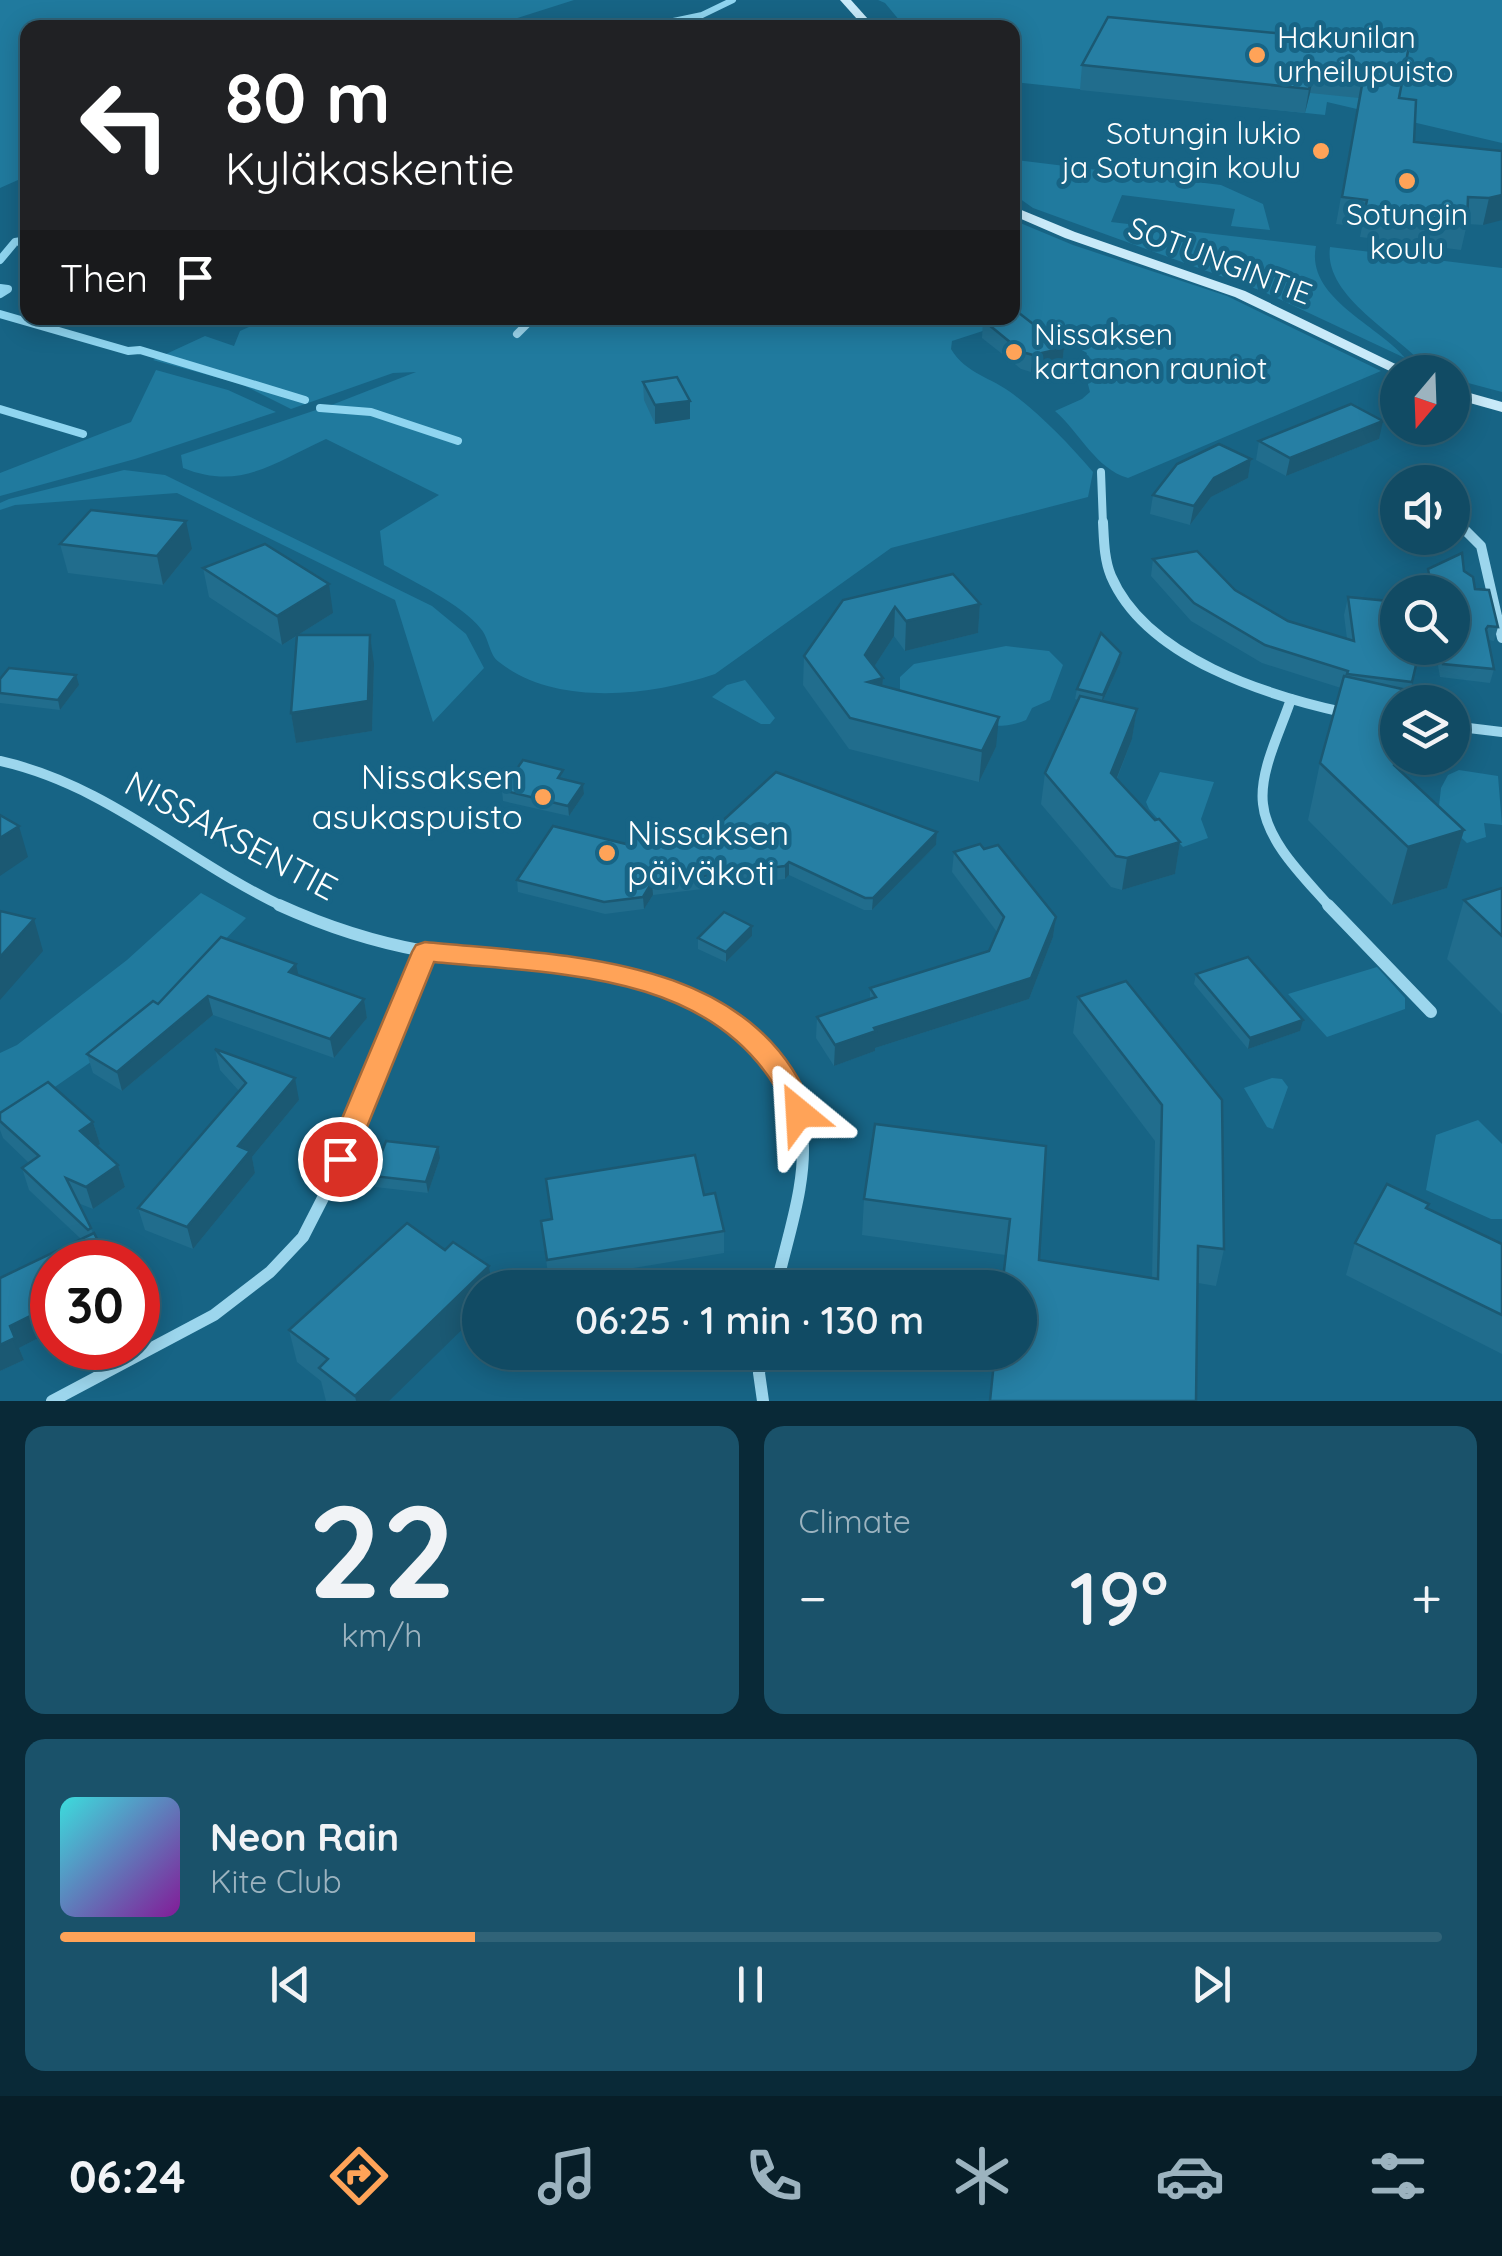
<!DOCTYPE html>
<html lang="en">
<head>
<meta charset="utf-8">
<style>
  body { margin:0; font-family:Quicksand,sans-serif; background:#1a526a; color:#f1f3f6; height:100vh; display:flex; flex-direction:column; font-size:38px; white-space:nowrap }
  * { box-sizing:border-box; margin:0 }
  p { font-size:32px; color:#9cb3bf }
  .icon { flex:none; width:55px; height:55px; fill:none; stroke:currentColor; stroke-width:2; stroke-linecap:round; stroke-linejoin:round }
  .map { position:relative; height:1401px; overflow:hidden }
  .side { display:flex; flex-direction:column; gap:25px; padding:25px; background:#092937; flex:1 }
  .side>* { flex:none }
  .hud { position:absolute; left:20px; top:20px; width:1000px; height:305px; border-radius:20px; box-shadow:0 5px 25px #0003,0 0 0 2px #306378; background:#202124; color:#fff; overflow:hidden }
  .needle { width:65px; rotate:199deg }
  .tools { position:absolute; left:1380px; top:355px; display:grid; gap:20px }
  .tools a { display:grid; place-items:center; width:90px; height:90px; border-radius:50%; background:#114b64; box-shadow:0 5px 25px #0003,0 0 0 2px #306378; font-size:50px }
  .speed { position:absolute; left:30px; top:1240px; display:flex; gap:20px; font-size:50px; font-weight:700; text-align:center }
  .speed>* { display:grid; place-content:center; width:130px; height:130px; border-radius:50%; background:#114b64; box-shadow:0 5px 25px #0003,0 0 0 2px #306378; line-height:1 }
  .speed .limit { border:15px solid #d22; background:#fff; color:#111 }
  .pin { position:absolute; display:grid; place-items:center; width:85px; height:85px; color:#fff; margin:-42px; border:5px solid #fff; border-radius:50%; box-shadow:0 2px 10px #0007 }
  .me { position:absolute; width:110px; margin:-55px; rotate:333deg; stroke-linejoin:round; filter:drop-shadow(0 0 8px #0008) }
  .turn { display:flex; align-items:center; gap:35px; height:210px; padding:0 40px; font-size:45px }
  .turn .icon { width:130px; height:130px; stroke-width:2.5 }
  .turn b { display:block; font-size:70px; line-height:85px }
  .then { display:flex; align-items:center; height:95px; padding:0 40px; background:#0003; gap:20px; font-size:38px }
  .big { font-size:75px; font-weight:600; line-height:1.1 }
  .side .widget { flex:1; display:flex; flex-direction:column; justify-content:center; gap:15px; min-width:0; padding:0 35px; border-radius:20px; background:#1a526a }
  .side .dial { align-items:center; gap:0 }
  .dial b { font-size:130px; line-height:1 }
  .song { display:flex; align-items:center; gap:30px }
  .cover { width:120px; height:120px; border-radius:15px; background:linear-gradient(135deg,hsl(180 70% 55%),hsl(290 70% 35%)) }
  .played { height:10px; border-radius:5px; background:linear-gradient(90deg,#ffa358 30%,#306378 30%) }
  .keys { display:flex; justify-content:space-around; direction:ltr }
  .heat { display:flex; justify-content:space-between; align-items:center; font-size:55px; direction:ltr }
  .side .tiles { flex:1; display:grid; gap:25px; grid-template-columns:1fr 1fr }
  .widget:last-child { grid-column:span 2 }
  .trip { position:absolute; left:462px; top:1270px; width:575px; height:100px; border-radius:50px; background:#114b64; box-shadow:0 5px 25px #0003,0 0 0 2px #306378; font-weight:600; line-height:100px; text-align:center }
  .menu { display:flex; height:160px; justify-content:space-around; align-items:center; background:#071e28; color:#9cb3bf }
  .menu .icon { width:70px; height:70px }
  .menu .selected { color:#ffa358 }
  .menu b { font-size:45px; color:#f1f3f6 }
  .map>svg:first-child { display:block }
  .green { fill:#207a9e }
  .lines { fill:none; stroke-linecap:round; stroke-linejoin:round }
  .stream-far1 { stroke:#8fd5f0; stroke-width:6 }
  .stream { stroke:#8fd5f0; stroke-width:8 }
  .street-far2 { stroke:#9cd6ed; stroke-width:8 }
  .street-far1 { stroke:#9cd6ed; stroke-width:10 }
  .street { stroke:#9cd6ed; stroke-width:12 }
  .secondary { fill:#c9eaf9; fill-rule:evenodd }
  .wall { fill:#216d8d }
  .shaded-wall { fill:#1b5973 }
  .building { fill:#267fa4; stroke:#1b5973; stroke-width:2.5 }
  .route { fill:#ffa358; stroke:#a66a39; stroke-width:2.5 }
  .poi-dot { fill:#ffa358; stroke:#176485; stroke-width:4 }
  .labels { text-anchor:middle; stroke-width:10; stroke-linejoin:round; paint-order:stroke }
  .far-poi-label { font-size:30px; fill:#fff; stroke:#176485; text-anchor:start }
  .far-street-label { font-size:30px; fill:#fff; stroke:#176485 }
  .poi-label { font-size:35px; fill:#fff; stroke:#176485; text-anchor:end }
  .street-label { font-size:35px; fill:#fff; stroke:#176485 }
</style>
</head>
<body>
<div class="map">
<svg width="1502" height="1401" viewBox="0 0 1502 1401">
  <rect width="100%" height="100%" fill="#176485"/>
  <g class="green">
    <polygon points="0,0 574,0 489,27 28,28 27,176 0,188"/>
    <polygon points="878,0 1502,0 1502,143 1327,102 1325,115 1013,82 1012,28 905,27 885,3"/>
    <path d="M 1013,147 L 1021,148 L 1015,160 L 1221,185 L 1263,204 L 1270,230 L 1231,226 L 1235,209 L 1122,195 L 1111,222 L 1316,246 C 1305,298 1380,326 1405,358 L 1262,291 L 1033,208 L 1013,194 Z"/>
    <path d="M 1013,220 L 1073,245 L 1227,296 L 1381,371 L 1128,478 C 1096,469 1080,433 1055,411 L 1082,399 L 1090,392 L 1083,365 L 1087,353 L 1033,322 L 992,328 L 952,341 L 951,349 C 966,374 991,377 1013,394 C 1043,417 1068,443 1093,472 L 1088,497 L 891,548 L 715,674 C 651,696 556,707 499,662 C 489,655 489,638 481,629 C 462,604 412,581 384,565 L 380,531 L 439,495 L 326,439 C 273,463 241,491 183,468 L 181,455 L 334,404 L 416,372 L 393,373 L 291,409 L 241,384 L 153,360 L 205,336 L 234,346 L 240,331 L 264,320 L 308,318 L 1012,318 Z"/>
    <path d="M 1330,247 L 1502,268 L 1502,392 L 1453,379 L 1452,372 L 1428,370 C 1401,335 1323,298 1330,247 Z"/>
    <polygon points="156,370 228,390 276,412 135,459 0,496 0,473 131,422"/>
    <polygon points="124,470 165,475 432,606 466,634 484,668 433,722 395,600 177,493 15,505 0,510 0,503 9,499"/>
    <path d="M 1006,646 L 1049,651 L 1063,665 L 1050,700 L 1032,708 L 1026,720 C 984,738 940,710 900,695 L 900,677 L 914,664 Z"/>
    <polygon points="745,680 775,718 770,724 761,724 712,697 727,685"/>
    <polygon points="1459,770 1498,776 1502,825 1484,823 1486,837 1467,843 1438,815 1441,788 1448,775"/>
    <polygon points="1160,772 1214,782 1201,819 1208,838 1183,847 1149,809 1146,802"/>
    <polygon points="201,893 246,918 137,1030 0,1125 0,1053 17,1045 127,960"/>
    <polygon points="1377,967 1405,998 1405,1009 1327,1037 1288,994"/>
    <polygon points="1272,1078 1282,1079 1288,1087 1273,1129 1267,1127 1244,1088"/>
    <polygon points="1478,1120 1502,1144 1502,1219 1491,1219 1426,1190 1436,1135"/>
  </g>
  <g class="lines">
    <polyline class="stream-far1" points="640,28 702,15 733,0"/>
    <g class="stream">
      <polyline points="0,260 15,242 28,240"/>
      <polyline points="0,288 8,289 0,294"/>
      <polyline points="0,314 128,351 140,350 305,400"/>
      <polyline points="320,408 371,412 458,441"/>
      <polyline points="0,409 83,434"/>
    </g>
    <g class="street-far2">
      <polyline points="517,334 533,318"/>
      <polyline points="1101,472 1103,525"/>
      <polyline points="1454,519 1460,525"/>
    </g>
    <g class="street-far1">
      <path d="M 1103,522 C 1104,540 1104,559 1111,576 C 1146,658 1268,696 1347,713"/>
      <polyline points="1457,522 1481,546 1502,638"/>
      <path d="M 1291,699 C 1281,730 1259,771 1263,804 C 1267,843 1306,879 1330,907"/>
      <polyline points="1452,726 1502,732"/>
      <path d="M 0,761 C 108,785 186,861 284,907"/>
    </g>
    <g class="street">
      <path d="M 279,905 C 325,926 374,942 424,951 C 539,972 665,959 755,1045 C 779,1069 798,1096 802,1130 C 808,1183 787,1237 776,1288"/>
      <polyline points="1328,905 1431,1012"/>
      <polyline points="763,1352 759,1373 763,1401"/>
      <polyline points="52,1401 214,1315 270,1272 303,1237 325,1194 425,951"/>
    </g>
    <g class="secondary">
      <polygon points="840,0 851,0 876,28 865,28"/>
      <polygon points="1012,206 1075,232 1245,291 1412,372 1398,375 1235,297 1065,238 1012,215"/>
      <polygon points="1452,388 1502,402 1502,412 1452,398"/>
    </g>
  </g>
  <g class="wall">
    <polygon points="1409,46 1399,98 1414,142 1502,151 1483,225 1467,224 1461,250 1360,237 1362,227 1336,224 1359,98 1310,93 1305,113 1080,90 1082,65"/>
    <polygon points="983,320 1064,348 1062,365 1031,372 1021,369 982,338"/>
    <polygon points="643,382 690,401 690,419 655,424 644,400"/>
    <polygon points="1379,439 1286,476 1256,460 1259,441"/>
    <polygon points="1251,459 1248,478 1211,497 1190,525 1150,514 1153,495"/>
    <polygon points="60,544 192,549 163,585 68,573"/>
    <polygon points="1153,559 1235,590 1288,621 1347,639 1344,615 1348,597 1420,648 1394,765 1464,830 1447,888 1392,905 1308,820 1320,763 1341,688 1262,663 1191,621 1151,576"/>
    <polygon points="203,568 333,613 298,635 374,664 372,731 296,743 291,713 297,636 282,645 209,597"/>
    <polygon points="1428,569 1464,571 1498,627 1494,641 1488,640 1494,669 1490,683 1440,677 1435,648 1452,648 1452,592 1427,592 1425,582"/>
    <polygon points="843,600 980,604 978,633 905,651 894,636 874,667 883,678 883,686 996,747 979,782 849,749 803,685 804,656"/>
    <polygon points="1121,653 1120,663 1103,701 1137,709 1132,739 1117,779 1155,820 1180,842 1175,874 1122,890 1111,887 1041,804 1045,773 1078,700 1075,699 1077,689"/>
    <polygon points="0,679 79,685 60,710 0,703"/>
    <polygon points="564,779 583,784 584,794 569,816 503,801 502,790"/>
    <polygon points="937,832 936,845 872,910 864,910 789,875 785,879 653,895 644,909 605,914 518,892 517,880 626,844"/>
    <polygon points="954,852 1056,917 1053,937 1029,999 875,1048 875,1051 834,1066 816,1038 817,1017 870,999 870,988 989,951 997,932 952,872"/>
    <polygon points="1502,888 1502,1014 1447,959 1464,900"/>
    <polygon points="752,936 726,962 698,949 698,938"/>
    <polygon points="1196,974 1300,1031 1248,1049 1194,984"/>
    <polygon points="299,976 364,999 367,1018 334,1058 213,1015 122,1091 93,1073 87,1054 158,1004"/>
    <polygon points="1126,981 1224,1249 1216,1286 1198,1283 1196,1401 1005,1255 862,1235 864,1199 1046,1146 1039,1260 1152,1278 1155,1141 1073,1033 1078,997"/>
    <polygon points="215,1049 299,1100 252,1157 255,1173 193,1249 145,1230 138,1208 239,1091 220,1070"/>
    <polygon points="0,1113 93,1122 100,1144 97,1146 118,1165 125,1187 93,1209 78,1203 93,1233 52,1262 52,1331 19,1348 24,1360 0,1371 0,1278 81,1239 29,1190 22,1168 29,1163 3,1138 0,1130"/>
    <polygon points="440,1158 428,1193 375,1187 373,1176"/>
    <polygon points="546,1179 704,1195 724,1231 724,1253 549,1282 541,1221 551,1219"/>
    <polygon points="1429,1204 1427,1208 1502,1244 1502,1354 1346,1275 1355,1243"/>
    <polygon points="289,1330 389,1401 326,1401 321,1381 297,1362"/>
  </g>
  <g class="shaded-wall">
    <polygon points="1315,69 1310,93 1305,113 1309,89"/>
    <polygon points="1502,195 1502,220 1483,225 1489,198"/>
    <polygon points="1064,348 1062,365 1031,372 1033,355"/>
    <polygon points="690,401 690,419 655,424 655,405"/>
    <polygon points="1383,421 1379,439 1286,476 1290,458"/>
    <polygon points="1251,459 1248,478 1211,497 1190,525 1194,506 1214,478"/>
    <polygon points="186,521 192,549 163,585 157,556"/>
    <polygon points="329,584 333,613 282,645 277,616"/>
    <polygon points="980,604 978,633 905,651 906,621"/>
    <polygon points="895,607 894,636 863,684 865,655"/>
    <polygon points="370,635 374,664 372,731 296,743 291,713"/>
    <polygon points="1121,653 1120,663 1101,705 1103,695"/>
    <polygon points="76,675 79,685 60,710 58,700"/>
    <polygon points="883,678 881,708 868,682"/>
    <polygon points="1137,709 1132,739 1107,803 1111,773"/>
    <polygon points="999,717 996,747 979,782 982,751"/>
    <polygon points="583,784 584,794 569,816 568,806"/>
    <polygon points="19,826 28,857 0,876 0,838"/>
    <polygon points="1464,830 1447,888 1392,905 1408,847"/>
    <polygon points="937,832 936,845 872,910 873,898"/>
    <polygon points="1180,842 1175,874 1122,890 1127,858"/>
    <polygon points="789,862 789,875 785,879 785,866"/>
    <polygon points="652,882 653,895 644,909 643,897"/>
    <polygon points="1056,917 1053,937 1029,999 875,1048 875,1051 834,1066 835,1045 874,1028"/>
    <polygon points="34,919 43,951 0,1000 0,957"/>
    <polygon points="752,926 752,936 726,962 726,952"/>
    <polygon points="296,964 300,982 289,972"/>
    <polygon points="208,996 213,1015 122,1091 117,1072"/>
    <polygon points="364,999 367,1018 334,1058 330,1039"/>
    <polygon points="1303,1020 1300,1031 1248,1049 1250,1038"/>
    <polygon points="295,1078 299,1100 252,1157 255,1173 193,1249 187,1227 238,1146"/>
    <polygon points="93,1122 100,1144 87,1153 80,1131"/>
    <polygon points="438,1147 440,1158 428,1193 426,1182"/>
    <polygon points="118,1165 125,1187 93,1209 86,1187"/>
    <polygon points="489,1266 492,1288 480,1288 480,1312 389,1401 356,1401 355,1396"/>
    <polygon points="52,1305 52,1331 19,1348 24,1360 0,1371 0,1345 10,1326"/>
  </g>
  <g class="building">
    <polygon points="1108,17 1409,46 1399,98 1416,100 1414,142 1502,151 1502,195 1489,198 1468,197 1467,222 1365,210 1367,200 1342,197 1364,74 1315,69 1309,89 1082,65"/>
    <polygon points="1019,313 1064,348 1033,355 1022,352 983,320 997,318 1012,318 1012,314"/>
    <polygon points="677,377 690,401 655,405 643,382"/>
    <polygon points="1351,404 1383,421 1290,458 1259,441"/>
    <polygon points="1219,444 1251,459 1214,478 1194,506 1153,495 1177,464"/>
    <polygon points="91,510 186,521 157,556 60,544"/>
    <polygon points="265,544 329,584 277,616 203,568"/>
    <polygon points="1197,551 1235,590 1288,621 1354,641 1348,597 1398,602 1398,648 1420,648 1412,682 1347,674 1348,671 1265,645 1194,603 1153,559"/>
    <polygon points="1462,553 1464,571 1473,577 1475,589 1489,590 1498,627 1488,626 1486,629 1494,669 1443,664 1441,648 1452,648 1452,592 1432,592 1428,569"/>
    <polygon points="953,574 980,604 906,621 895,607 865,655 883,678 868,682 999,717 982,751 850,718 804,656 843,600"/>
    <polygon points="1101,633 1121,653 1103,695 1077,689"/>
    <polygon points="297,635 370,635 368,701 291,713"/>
    <polygon points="9,668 76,675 58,700 0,693 0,679"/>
    <polygon points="1344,676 1411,691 1408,702 1398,702 1398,749 1394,765 1464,830 1408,847 1320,763"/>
    <polygon points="1080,696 1137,709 1111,773 1155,820 1159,819 1180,842 1127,858 1116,856 1045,773"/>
    <polygon points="523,760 563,770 558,778 583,784 568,806 502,790"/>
    <polygon points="776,772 937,832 873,898 865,898 789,862 785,866 652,882 643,897 604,902 517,880 553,826 626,844 631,835 717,826"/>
    <polygon points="0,815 19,826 0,838"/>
    <polygon points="980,844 984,849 998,845 1056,917 1031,978 874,1028 876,1031 835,1045 817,1017 876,997 870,988 989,951 1004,917 954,852"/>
    <polygon points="1502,888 1502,936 1464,900"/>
    <polygon points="0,911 34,919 0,957"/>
    <polygon points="724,912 752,926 726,952 698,938"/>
    <polygon points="221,937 296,964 289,972 364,999 330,1039 208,996 117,1072 87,1054 153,1001 158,1004"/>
    <polygon points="1248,957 1303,1020 1250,1038 1196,974"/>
    <polygon points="1126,981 1222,1100 1224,1249 1198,1246 1196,1401 990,1401 995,1352 1020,1352 1020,1288 1002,1288 1010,1219 864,1199 875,1124 1046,1146 1039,1260 1158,1279 1162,1105 1078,997"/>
    <polygon points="215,1049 295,1078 238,1146 250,1151 187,1227 138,1208 246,1083"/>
    <polygon points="48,1082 93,1122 80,1131 118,1165 86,1187 66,1178 91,1228 88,1230 22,1168 39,1156 0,1121 0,1113"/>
    <polygon points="386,1141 438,1147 426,1182 373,1176"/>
    <polygon points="695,1155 704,1195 715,1193 724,1231 547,1260 541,1221 552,1219 546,1179"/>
    <polygon points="1387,1184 1429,1204 1426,1208 1502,1244 1502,1315 1355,1243"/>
    <polygon points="407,1223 445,1250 453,1242 489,1266 355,1396 319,1368 328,1359 289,1330"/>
    <polygon points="94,1233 109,1262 52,1262 52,1305 10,1326 15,1338 0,1345 0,1278"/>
  </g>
  <path class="route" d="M 425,942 C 566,956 756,954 814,1113 L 810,1121 L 799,1124 L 789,1121 C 783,1110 781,1096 774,1085 C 703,971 553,974 434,962 L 354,1159 L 350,1167 L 340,1171 L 329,1167 L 325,1159 L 412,952 L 416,945 Z"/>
  <g class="poi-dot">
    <circle cx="1257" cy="55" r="10"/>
    <circle cx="1321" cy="151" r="10"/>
    <circle cx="1407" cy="181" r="10"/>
    <circle cx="1014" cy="352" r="10"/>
    <circle cx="543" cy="797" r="10"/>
    <circle cx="607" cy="853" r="10"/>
  </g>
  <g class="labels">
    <g class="far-poi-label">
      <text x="1277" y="48">Hakunilan<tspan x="1277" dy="34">urheilupuisto</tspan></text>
      <text x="1301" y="144" text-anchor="end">Sotungin lukio<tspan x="1301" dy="34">ja Sotungin koulu</tspan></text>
      <text x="1407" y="225" text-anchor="middle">Sotungin<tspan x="1407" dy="34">koulu</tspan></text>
      <text x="1034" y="345">Nissaksen<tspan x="1034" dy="34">kartanon rauniot</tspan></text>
    </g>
    <g class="far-street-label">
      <text transform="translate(1220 261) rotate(21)" y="10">SOTUNGINTIE</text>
    </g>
    <g class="poi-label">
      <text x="523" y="789">Nissaksen<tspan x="523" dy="40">asukaspuisto</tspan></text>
      <text x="627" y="845" text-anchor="start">Nissaksen<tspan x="627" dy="40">päiväkoti</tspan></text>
    </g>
    <g class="street-label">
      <text transform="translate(231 836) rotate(28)" y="12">NISSAKSENTIE</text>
    </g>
  </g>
</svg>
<div class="tools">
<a><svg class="needle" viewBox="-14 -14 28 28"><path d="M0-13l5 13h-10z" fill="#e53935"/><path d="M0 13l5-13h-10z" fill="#9cb3bf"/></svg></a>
<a><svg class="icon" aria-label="sound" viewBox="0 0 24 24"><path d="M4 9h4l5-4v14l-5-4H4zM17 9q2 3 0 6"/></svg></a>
<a><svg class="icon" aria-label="search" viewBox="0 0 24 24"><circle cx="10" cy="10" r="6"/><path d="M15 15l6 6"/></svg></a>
<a><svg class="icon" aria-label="layers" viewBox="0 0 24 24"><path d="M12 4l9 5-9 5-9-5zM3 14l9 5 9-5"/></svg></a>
</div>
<div class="speed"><div class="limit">30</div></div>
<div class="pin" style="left:340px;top:1159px;background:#d93025"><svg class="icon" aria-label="arrive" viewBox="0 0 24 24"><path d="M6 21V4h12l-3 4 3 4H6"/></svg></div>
<svg class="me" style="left:799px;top:1113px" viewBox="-20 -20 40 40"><path d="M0-17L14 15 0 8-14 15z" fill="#ffa358" stroke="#fff" stroke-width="4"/></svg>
<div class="trip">06:25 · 1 min · 130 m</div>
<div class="hud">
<div class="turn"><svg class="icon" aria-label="left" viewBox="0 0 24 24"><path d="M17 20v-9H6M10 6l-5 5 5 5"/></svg><div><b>80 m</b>Kyläkaskentie</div></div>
<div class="then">Then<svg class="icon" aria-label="arrive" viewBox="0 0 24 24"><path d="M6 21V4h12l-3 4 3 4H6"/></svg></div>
</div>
</div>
<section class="side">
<div class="tiles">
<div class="widget dial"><b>22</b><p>km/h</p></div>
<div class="widget"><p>Climate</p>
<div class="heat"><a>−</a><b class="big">19°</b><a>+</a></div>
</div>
<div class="widget">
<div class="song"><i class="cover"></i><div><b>Neon Rain</b><p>Kite Club</p></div></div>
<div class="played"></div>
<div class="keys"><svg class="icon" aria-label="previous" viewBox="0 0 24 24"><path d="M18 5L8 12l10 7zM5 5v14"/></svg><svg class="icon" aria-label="pause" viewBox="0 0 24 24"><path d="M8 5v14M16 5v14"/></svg><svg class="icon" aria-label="next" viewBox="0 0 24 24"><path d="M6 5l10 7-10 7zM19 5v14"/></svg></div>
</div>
</div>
</section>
<nav class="menu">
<b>06:24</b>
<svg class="icon selected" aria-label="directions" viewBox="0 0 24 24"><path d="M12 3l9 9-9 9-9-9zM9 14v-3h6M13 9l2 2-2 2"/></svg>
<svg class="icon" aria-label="music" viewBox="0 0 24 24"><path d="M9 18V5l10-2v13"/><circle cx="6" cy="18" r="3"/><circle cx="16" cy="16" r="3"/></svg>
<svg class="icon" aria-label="phone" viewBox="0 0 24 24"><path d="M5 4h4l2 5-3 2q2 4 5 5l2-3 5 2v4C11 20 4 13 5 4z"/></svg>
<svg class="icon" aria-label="climate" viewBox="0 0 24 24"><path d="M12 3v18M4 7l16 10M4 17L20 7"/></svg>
<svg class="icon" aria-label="car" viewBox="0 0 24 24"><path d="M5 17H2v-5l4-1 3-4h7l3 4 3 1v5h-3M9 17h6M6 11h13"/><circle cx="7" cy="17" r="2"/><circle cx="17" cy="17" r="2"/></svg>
<svg class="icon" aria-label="filters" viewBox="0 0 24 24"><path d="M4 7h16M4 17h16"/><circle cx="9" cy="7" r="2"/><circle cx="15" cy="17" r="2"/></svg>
</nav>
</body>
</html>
